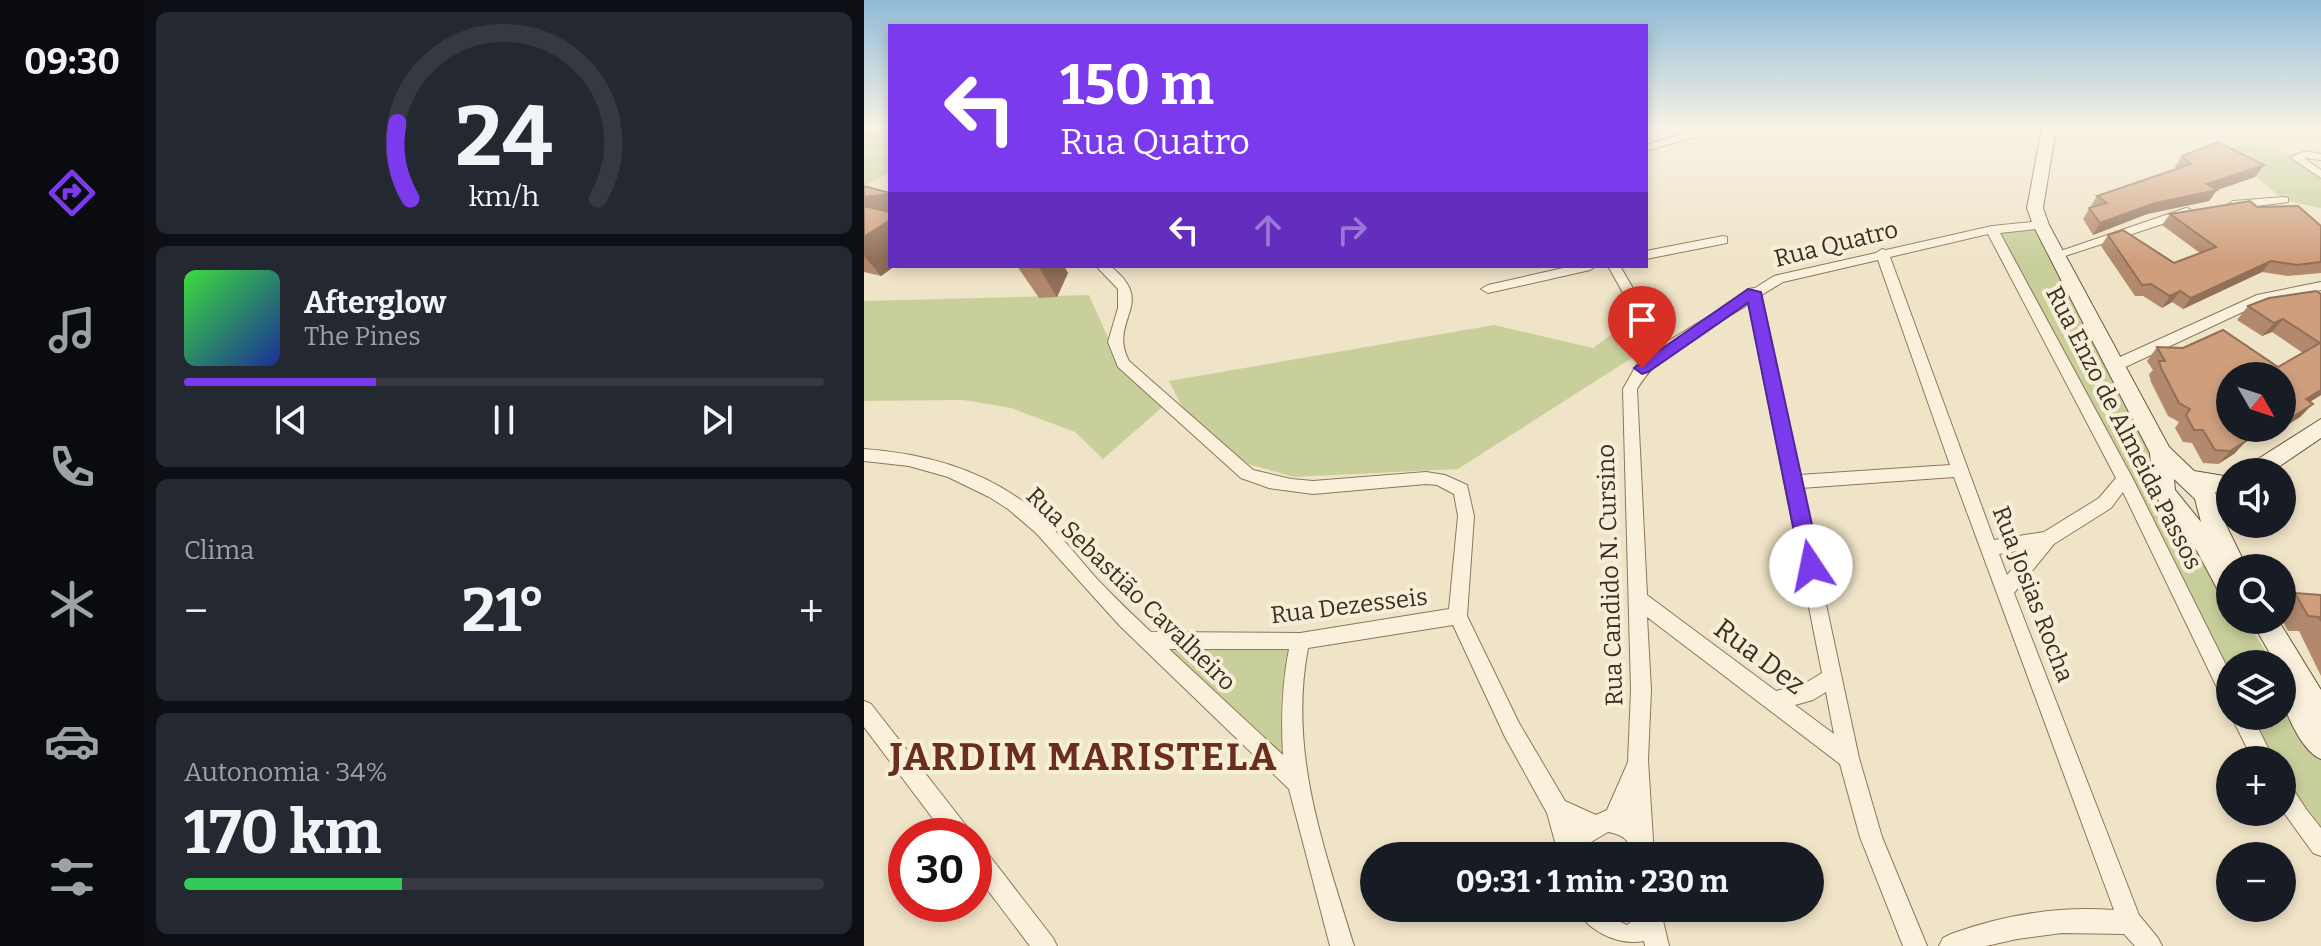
<!DOCTYPE html>
<html lang="pt">
<head>
<meta charset="utf-8">
<style>
  body { margin:0; font-family:Bitter,serif; background:#242831; color:#f1f3f6; height:100vh; display:flex; flex-direction:column; font-size:30px; white-space:nowrap }
  * { box-sizing:border-box; margin:0 }
  p { font-size:26px; color:#9ea1a6 }
  .icon { flex:none; width:44px; height:44px; fill:none; stroke:currentColor; stroke-width:2; stroke-linecap:round; stroke-linejoin:round }
  .map { position:relative; flex:1; overflow:hidden }
  .details { display:flex; flex-direction:column; gap:12px; padding:12px; background:#0d0f14; width:720px }
  .details>* { flex:none }
  .guide { position:absolute; left:24px; top:24px; width:760px; height:244px; border-radius:0px; box-shadow:0 4px 12px #0003; background:#7c3aed; color:#fff; overflow:hidden }
  .needle { width:52px; rotate:129deg }
  .tools { position:absolute; left:1352px; top:362px; display:grid; gap:16px }
  .tools a { display:grid; place-items:center; width:80px; height:80px; border-radius:50%; background:#171b24; box-shadow:0 4px 12px #0003; font-size:40px }
  .speed { position:absolute; left:24px; top:818px; display:flex; gap:16px; font-size:40px; font-weight:700; text-align:center }
  .speed>* { display:grid; place-content:center; width:104px; height:104px; border-radius:50%; background:#171b24; box-shadow:0 4px 12px #0003; line-height:1 }
  .speed .limit { border:12px solid #d22; background:#fff; color:#111 }
  .pin { position:absolute; display:grid; place-items:center; width:68px; height:68px; color:#fff; margin:-82px -34px; border-radius:50% 50% 50% 0; rotate:-45deg; box-shadow:0 0 8px #0007 }
  .pin .icon { rotate:45deg }
  .me { position:absolute; width:88px; margin:-44px; rotate:349deg; stroke-linejoin:round; filter:drop-shadow(0 0 6px #0008) }
  .turn { display:flex; align-items:center; gap:28px; height:168px; padding:0 40px; font-size:36px }
  .turn .icon { width:104px; height:104px; stroke-width:2.5 }
  .turn b { display:block; font-size:56px; line-height:68px }
  .lanes { display:flex; align-items:center; height:76px; padding:0 40px; background:#0003; justify-content:center; gap:40px; direction:ltr }
  .lanes .off { opacity:.35 }
  .big { font-size:60px; font-weight:700; line-height:1.1 }
  .details .widget { flex:1; display:flex; flex-direction:column; justify-content:center; gap:12px; min-width:0; padding:0 28px; border-radius:12px; background:#242831 }
  .details .dial { align-items:center; gap:0 }
  .dial svg { height:208px; overflow:visible; fill:none; stroke:#363941; stroke-width:7; stroke-linecap:round; text-anchor:middle }
  .dial text { fill:#f1f3f6; stroke:none }
  .song { display:flex; align-items:center; gap:24px }
  .cover { width:96px; height:96px; border-radius:12px; background:linear-gradient(135deg,hsl(120 70% 55%),hsl(230 70% 35%)) }
  .played { height:8px; border-radius:4px; background:linear-gradient(90deg,#7c3aed 30%,#363941 30%) }
  .keys { display:flex; justify-content:space-around; direction:ltr }
  .heat { display:flex; justify-content:space-between; align-items:center; font-size:44px; direction:ltr }
  .charge { height:12px; border-radius:6px; background:linear-gradient(90deg,#34c759 34%,#363941 0) }
  .trip { position:absolute; left:496px; top:842px; width:464px; height:80px; border-radius:40px; background:#171b24; box-shadow:0 4px 12px #0003; font-weight:700; line-height:80px; text-align:center }
  main { display:flex; flex:1; min-height:0 }
  .tabs { display:flex; flex-direction:column; width:144px; justify-content:space-around; align-items:center; background:#090b0e; color:#9ea1a6 }
  .tabs .icon { width:56px; height:56px }
  .tabs .selected { color:#7c3aed }
  .tabs b { font-size:36px; color:#f1f3f6 }
  .map>svg:first-child { display:block }
  .green { fill:#c9cf9b }
  .lines { fill:none; stroke-linecap:round; stroke-linejoin:round }
  .street-casing { stroke:#8d765c; stroke-width:2 }
  .secondary-casing { stroke:#6f573f; stroke-width:2 }
  .street { fill:#faf1dc; fill-rule:evenodd }
  .secondary { fill:#faf1dc; fill-rule:evenodd }
  .wall { fill:#b2896c }
  .shaded-wall { fill:#916f58 }
  .building { fill:#cf9f7d; stroke:#916f58; stroke-width:2 }
  .route { fill:#7c3aed; stroke:#51269a; stroke-width:2 }
  .labels { text-anchor:middle; stroke-width:8; stroke-linejoin:round; paint-order:stroke }
  .street-label { font-size:24px; fill:#3d2e20; stroke:#f7eed8 }
  .near-street-label { font-size:28px; fill:#3d2e20; stroke:#f7eed8 }
  .near-district-label { font-size:38px; font-weight:bold; letter-spacing:2px; fill:#6b2e1e; stroke:#f7eed8 }
</style>
</head>
<body>
<main>
<nav class="tabs">
<b>09:30</b>
<svg class="icon selected" aria-label="directions" viewBox="0 0 24 24"><path d="M12 3l9 9-9 9-9-9zM9 14v-3h6M13 9l2 2-2 2"/></svg>
<svg class="icon" aria-label="music" viewBox="0 0 24 24"><path d="M9 18V5l10-2v13"/><circle cx="6" cy="18" r="3"/><circle cx="16" cy="16" r="3"/></svg>
<svg class="icon" aria-label="phone" viewBox="0 0 24 24"><path d="M5 4h4l2 5-3 2q2 4 5 5l2-3 5 2v4C11 20 4 13 5 4z"/></svg>
<svg class="icon" aria-label="climate" viewBox="0 0 24 24"><path d="M12 3v18M4 7l16 10M4 17L20 7"/></svg>
<svg class="icon" aria-label="car" viewBox="0 0 24 24"><path d="M5 17H2v-5l4-1 3-4h7l3 4 3 1v5h-3M9 17h6M6 11h13"/><circle cx="7" cy="17" r="2"/><circle cx="17" cy="17" r="2"/></svg>
<svg class="icon" aria-label="filters" viewBox="0 0 24 24"><path d="M4 7h16M4 17h16"/><circle cx="9" cy="7" r="2"/><circle cx="15" cy="17" r="2"/></svg>
</nav>
<section class="details">
<div class="widget dial"><svg viewBox="0 0 100 80">
<path d="M14 69A42 42 0 1 1 86 69"/>
<path d="M14 69A42 42 0 0 1 9 40" stroke="#7c3aed"/>
<text x="50" y="56" font-size="32" font-weight="700">24</text>
<text x="50" y="72" font-size="11">km/h</text>
</svg></div>
<div class="widget">
<div class="song"><i class="cover"></i><div><b>Afterglow</b><p>The Pines</p></div></div>
<div class="played"></div>
<div class="keys"><svg class="icon" aria-label="previous" viewBox="0 0 24 24"><path d="M18 5L8 12l10 7zM5 5v14"/></svg><svg class="icon" aria-label="pause" viewBox="0 0 24 24"><path d="M8 5v14M16 5v14"/></svg><svg class="icon" aria-label="next" viewBox="0 0 24 24"><path d="M6 5l10 7-10 7zM19 5v14"/></svg></div>
</div>
<div class="widget"><p>Clima</p>
<div class="heat"><a>−</a><b class="big">21°</b><a>+</a></div>
</div>
<div class="widget"><p>Autonomia · 34%</p><b class="big">170 km</b><div class="charge"></div></div>
</section>
<div class="map">
<svg width="1457" height="946" viewBox="0 0 1457 946">
  <rect width="100%" height="100%" fill="#f0e4c8"/>
  <g class="green">
    <polygon points="0,128 26,128 26,172 0,186"/>
    <polygon points="1384,144 1415,150 1457,173 1457,208 1420,200 1360,149"/>
    <polygon points="1174,227 1300,467 1299,487 1366,592 1366,620 1382,620 1409,664 1366,664 1366,688 1133,232"/>
    <polygon points="225,295 250,351 302,404 239,459 211,432 147,408 99,400 0,401 0,301"/>
    <polygon points="771,317 785,347 594,469 430,477 384,464 320,411 305,381 630,325 729,348"/>
    <polygon points="286,640 436,641 433,783"/>
    <polygon points="1418,680 1457,744 1457,846 1418,786 1418,760 1403,760 1380,716 1418,716"/>
  </g>
  <g class="lines">
    <g class="street-casing">
      <g id="street">
        <polygon points="833,130 837,131 837,135 782,151 782,145"/>
        <polygon points="1442,151 1457,154 1457,160 1440,158 1457,170 1457,178 1426,157"/>
        <polygon points="1420,197 1424,198 1424,202 1369,209 1363,205 1369,201"/>
        <polygon points="1322,208 1326,209 1326,215 1195,258 1191,259 1185,255"/>
        <path d="M 1177,221 L 1183,225 L 1181,228 L 1136,233 L 1269,479 L 1366,673 L 1366,702 L 1359,700 L 1259,492 L 1247,508 L 1190,544 L 1150,593 L 1275,915 L 1294,938 L 1298,946 L 1271,946 L 1260,934 L 1198,933 L 1153,939 L 1122,946 L 1075,946 L 1079,938 L 1087,934 C 1139,915 1194,906 1250,910 L 1090,477 L 937,488 L 995,758 L 1018,837 L 1063,946 L 1039,946 L 996,837 L 976,764 L 783,617 L 787,690 L 784,760 L 790,856 L 768,856 C 766,840 760,835 744,832 L 727,842 L 720,856 L 695,856 L 683,813 L 641,737 L 589,625 L 444,648 C 424,753 460,847 490,946 L 466,946 L 425,789 L 256,626 L 172,533 L 144,509 L 125,497 L 84,477 L 45,466 L 0,461 L 0,449 C 55,453 111,467 157,500 C 187,522 209,552 234,580 C 251,598 269,615 287,632 L 436,633 L 585,609 L 594,516 L 590,494 L 573,485 L 562,484 L 449,494 L 405,488 L 377,478 L 254,367 L 244,342 L 254,308 L 254,289 L 232,266 L 246,266 C 295,304 243,319 265,361 L 389,470 L 427,479 L 449,481 L 562,472 L 581,475 L 603,485 L 610,516 L 603,616 L 655,723 L 701,801 L 732,815 L 743,810 L 764,762 L 767,690 L 759,389 L 773,364 L 791,350 L 744,266 L 756,266 L 801,343 L 883,293 L 884,289 L 891,288 L 910,276 L 1012,253 L 1018,249 L 1022,250 L 1128,226 ZM 1124,234 L 1252,478 L 1235,498 L 1180,532 L 1130,540 L 1026,257 ZM 1014,260 L 1086,465 L 935,475 L 896,296 L 919,282 ZM 885,304 L 958,673 L 938,685 L 912,691 L 783,595 L 773,389 C 796,349 847,328 885,304 ZM 1166,549 L 1143,575 L 1135,554 ZM 305,649 L 425,649 C 418,685 417,719 419,755 ZM 962,692 L 970,734 L 931,705 L 949,700 Z"/>
        <polygon points="859,236 863,237 863,243 782,259 782,251"/>
        <polygon points="708,266 732,266 726,270 624,293 617,289 624,285"/>
        <polygon points="1457,282 1457,290 1402,301 1255,370 1245,370 1243,366 1245,362 1393,295"/>
        <polygon points="0,701 7,704 104,828 107,836 82,836 0,727"/>
        <polygon points="1367,716 1388,716 1410,760 1389,760"/>
        <polygon points="1418,779 1425,783 1442,809 1457,828 1457,856 1449,853 1418,810"/>
        <polygon points="110,843 118,846 189,938 193,946 166,946 110,872"/>
        <path d="M 713,908 L 738,908 L 750,919 L 763,925 L 772,918 L 774,908 L 796,908 L 805,946 L 781,946 L 780,941 C 755,946 722,931 713,908 Z"/>
      </g>
    </g>
    <g class="secondary-casing">
      <g id="secondary">
        <path d="M 1178,128 L 1192,128 L 1179,208 L 1185,225 L 1305,447 L 1330,471 L 1366,477 L 1366,495 L 1351,492 L 1361,523 L 1383,568 L 1366,568 L 1366,599 L 1357,596 L 1333,551 L 1289,493 L 1286,453 L 1169,225 L 1163,208 ZM 1310,479 L 1331,499 L 1337,522 L 1311,490 Z"/>
        <polygon points="1457,419 1457,438 1407,472 1380,472 1383,466"/>
        <path d="M 1387,620 L 1414,620 L 1457,690 L 1457,759 C 1439,752 1423,717 1418,699 L 1427,689 L 1418,674 L 1418,664 L 1412,664 Z"/>
      </g>
    </g>
    <use href="#street" class="street"/>
    <use href="#secondary" class="secondary"/>
  </g>
  <g class="wall">
    <polygon points="1318,156 1400,165 1391,177 1353,190 1345,201 1283,214 1229,235 1219,219 1233,196 1312,169 1311,167"/>
    <polygon points="0,186 26,266 31,266 17,276 0,272"/>
    <polygon points="1393,207 1457,226 1457,273 1424,276 1398,272 1319,309 1308,302 1298,308 1279,296 1271,296 1237,246 1244,235 1310,263 1336,253 1298,225 1306,214"/>
    <polygon points="153,266 200,266 204,273 193,297 175,298"/>
    <polygon points="1457,294 1457,395 1446,402 1436,417 1412,432 1406,428 1418,428 1418,376 1366,428 1395,428 1379,436 1382,441 1370,454 1354,464 1339,463 1328,443 1319,442 1311,428 1315,422 1304,416 1287,382 1285,374 1289,370 1283,361 1293,347 1414,367 1439,353 1408,332 1398,336 1373,320 1384,306"/>
    <polygon points="1431,593 1457,595 1457,676 1435,631 1424,631 1418,620 1418,603"/>
  </g>
  <g class="shaded-wall">
    <polygon points="1400,165 1391,177 1353,190 1345,201 1283,214 1229,235 1236,223 1291,203"/>
    <polygon points="26,194 26,266 31,266 17,276 0,256 0,197"/>
    <polygon points="1407,261 1398,272 1319,309 1327,298"/>
    <polygon points="174,266 200,266 204,273 193,297"/>
    <polygon points="1316,291 1308,302 1298,308 1306,296"/>
    <polygon points="1419,319 1408,332 1398,336 1410,323"/>
    <polygon points="1457,390 1457,395 1429,412 1442,399"/>
    <polygon points="1449,404 1436,417 1412,432 1418,428 1418,426 1425,419"/>
    <polygon points="1381,428 1395,428 1364,444 1376,431"/>
    <polygon points="1382,441 1370,454 1354,464 1366,451"/>
  </g>
  <g class="building">
    <polygon points="1354,142 1400,165 1343,184 1353,190 1291,203 1236,223 1225,208 1243,203 1233,196 1327,164 1318,156"/>
    <polygon points="0,186 26,193 26,194 0,197"/>
    <polygon points="1386,201 1393,207 1434,206 1457,226 1457,262 1433,265 1407,261 1327,298 1316,291 1306,296 1287,284 1278,285 1244,235 1259,230 1310,263 1352,247 1306,214"/>
    <polygon points="0,206 26,212 26,220 0,237"/>
    <polygon points="1452,291 1457,294 1457,390 1442,399 1449,404 1425,419 1418,415 1418,376 1366,376 1366,428 1381,428 1376,431 1382,441 1366,451 1351,450 1339,430 1330,430 1322,415 1326,409 1315,403 1297,368 1295,361 1301,361 1293,347 1319,348 1359,330 1414,367 1456,343 1419,319 1410,323 1384,306 1405,298"/>
    <polygon points="1431,593 1457,595 1457,621 1455,617 1444,616"/>
  </g>
  <linearGradient id="sky" x2="0" y2="1"><stop stop-color="#8fbad6"/><stop offset="0.49" stop-color="#f8f3e6"/><stop offset="1" stop-color="#f8f3e6" stop-opacity="0"/></linearGradient>
  <rect width="1457" height="260" fill="url(#sky)"/>
  <polygon class="route" points="884,289 897,292 957,566 947,574 937,566 884,303 784,372 778,374 770,368"/>
  <g class="labels">
    <g class="street-label">
      <text transform="translate(972 244) rotate(-14)" y="8">Rua Quatro</text>
      <text transform="translate(1260 428) rotate(63)" y="8">Rua Enzo de Almeida Passos</text>
      <text transform="translate(746 575) rotate(-92)" y="8">Rua Candido N. Cursino</text>
      <text transform="translate(267 589) rotate(44)" y="8">Rua Sebastião Cavalheiro</text>
      <text transform="translate(1169 594) rotate(69)" y="8">Rua Josias Rocha</text>
      <text transform="translate(485 606) rotate(-7)" y="8">Rua Dezesseis</text>
    </g>
    <g class="near-street-label">
      <text transform="translate(896 656) rotate(37)" y="10">Rua Dez</text>
    </g>
    <g class="near-district-label">
      <text x="220" y="770">JARDIM MARISTELA</text>
    </g>
  </g>
</svg>
<div class="tools">
<a><svg class="needle" viewBox="-14 -14 28 28"><path d="M0-13l5 13h-10z" fill="#e53935"/><path d="M0 13l5-13h-10z" fill="#9ea1a6"/></svg></a>
<a><svg class="icon" aria-label="sound" viewBox="0 0 24 24"><path d="M4 9h4l5-4v14l-5-4H4zM17 9q2 3 0 6"/></svg></a>
<a><svg class="icon" aria-label="search" viewBox="0 0 24 24"><circle cx="10" cy="10" r="6"/><path d="M15 15l6 6"/></svg></a>
<a><svg class="icon" aria-label="layers" viewBox="0 0 24 24"><path d="M12 4l9 5-9 5-9-5zM3 14l9 5 9-5"/></svg></a>
<a>+</a>
<a>−</a>
</div>
<div class="speed"><div class="limit">30</div></div>
<div class="pin" style="left:778px;top:368px;background:#d93025"><svg class="icon" aria-label="arrive" viewBox="0 0 24 24"><path d="M6 21V4h12l-3 4 3 4H6"/></svg></div>
<svg class="me" style="left:947px;top:566px" viewBox="-20 -20 40 40"><circle r="19" fill="#fff"/><path d="M0-13L10 11 0 6-10 11z" fill="#7c3aed"/></svg>
<div class="trip">09:31 · 1 min · 230 m</div>
<div class="guide">
<div class="turn"><svg class="icon" aria-label="left" viewBox="0 0 24 24"><path d="M17 20v-9H6M10 6l-5 5 5 5"/></svg><div><b>150 m</b>Rua Quatro</div></div>
<div class="lanes"><svg class="icon" aria-label="left" viewBox="0 0 24 24"><path d="M17 20v-9H6M10 6l-5 5 5 5"/></svg><svg class="icon off" aria-label="ahead" viewBox="0 0 24 24"><path d="M12 20V5M6 11l6-6 6 6"/></svg><svg class="icon off" aria-label="right" viewBox="0 0 24 24"><path d="M7 20v-9h11M14 6l5 5-5 5"/></svg></div>
</div>
</div>
</main>
</body>
</html>
